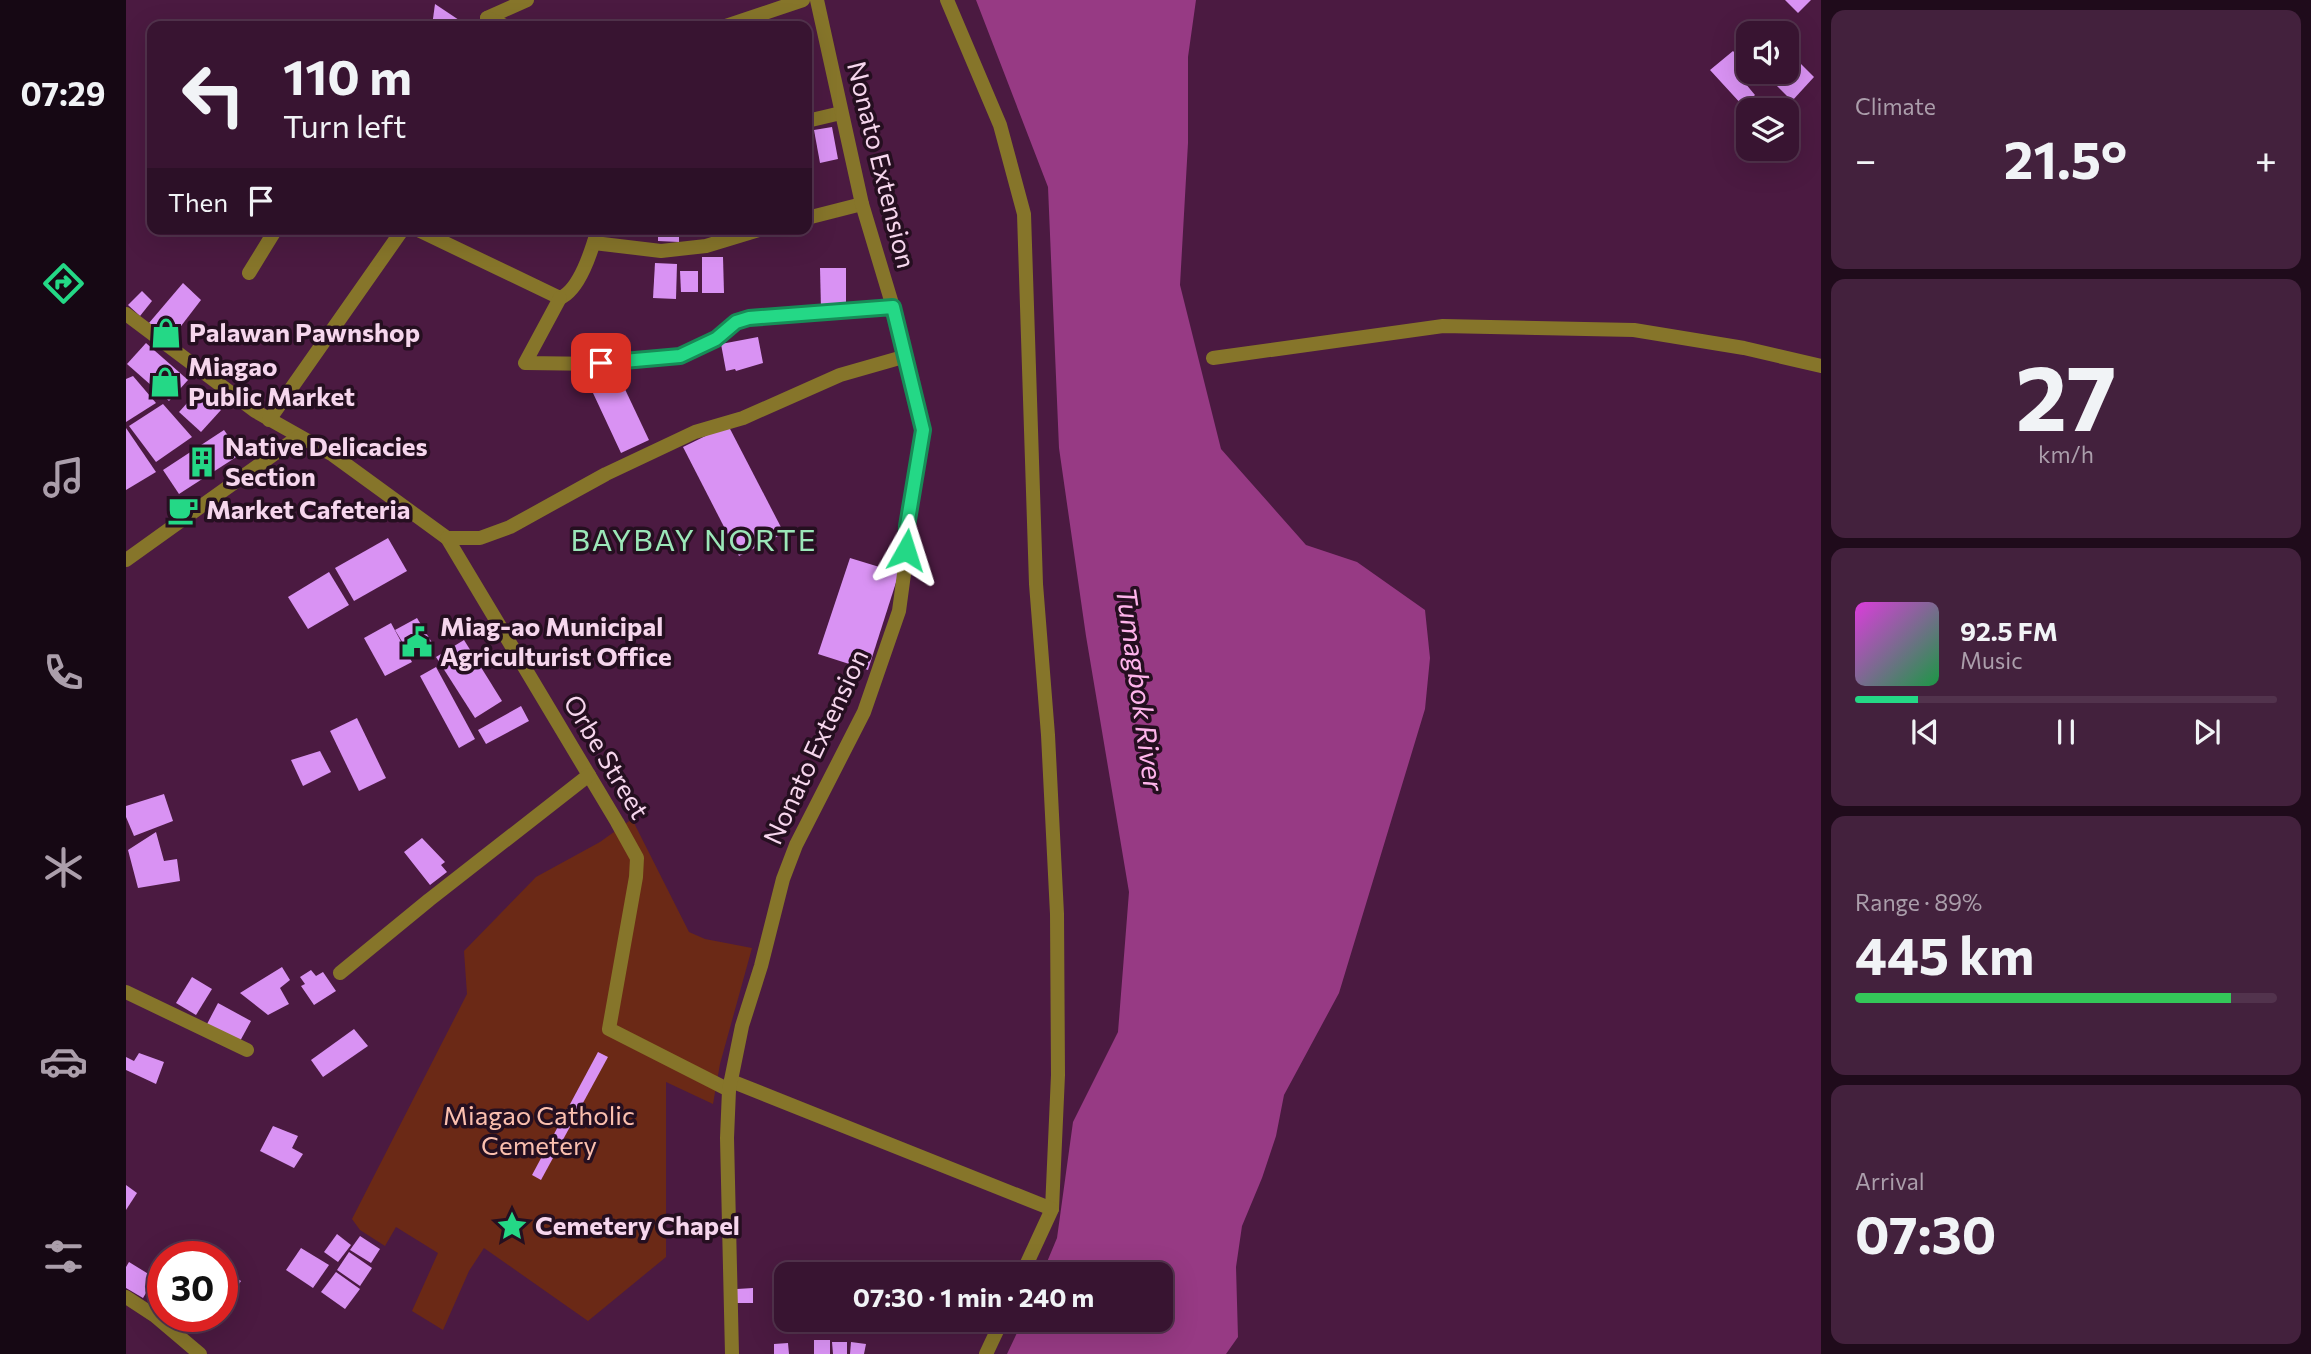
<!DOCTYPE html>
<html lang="en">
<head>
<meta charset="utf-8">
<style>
  body { margin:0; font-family:Commissioner,sans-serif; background:#43213d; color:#f1f3f6; height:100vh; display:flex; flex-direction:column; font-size:26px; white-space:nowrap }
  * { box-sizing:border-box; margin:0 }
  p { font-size:23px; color:#ab9eab }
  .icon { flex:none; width:38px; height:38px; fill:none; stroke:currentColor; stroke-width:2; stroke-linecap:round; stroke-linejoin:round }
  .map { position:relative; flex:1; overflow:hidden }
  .drawer { display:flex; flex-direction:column; gap:10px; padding:10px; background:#1f0b1b; width:490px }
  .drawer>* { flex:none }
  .top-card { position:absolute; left:21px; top:21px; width:665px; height:214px; border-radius:14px; box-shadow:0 7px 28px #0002,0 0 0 2px #52334d; background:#381431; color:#f1f3f6; overflow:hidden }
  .fabs { position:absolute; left:1610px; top:21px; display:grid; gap:14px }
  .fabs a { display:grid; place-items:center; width:63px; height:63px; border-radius:14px; background:#381431; box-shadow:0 7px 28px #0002,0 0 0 2px #52334d; font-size:35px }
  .speed { position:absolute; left:21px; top:1241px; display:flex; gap:14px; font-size:35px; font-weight:700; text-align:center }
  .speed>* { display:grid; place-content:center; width:91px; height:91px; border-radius:50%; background:#381431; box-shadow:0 7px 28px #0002,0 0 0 2px #52334d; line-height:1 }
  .speed .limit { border:10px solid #d22; background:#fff; color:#111 }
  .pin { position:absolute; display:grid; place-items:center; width:60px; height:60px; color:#fff; margin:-30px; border-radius:14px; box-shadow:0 4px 10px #0006 }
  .me { position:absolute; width:77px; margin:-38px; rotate:6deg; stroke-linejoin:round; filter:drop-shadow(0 0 5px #0008) }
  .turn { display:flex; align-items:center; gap:24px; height:147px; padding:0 21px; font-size:32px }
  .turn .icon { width:91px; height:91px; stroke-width:2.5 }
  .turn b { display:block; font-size:49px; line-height:60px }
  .then { display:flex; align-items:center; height:66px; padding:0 21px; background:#0003; gap:14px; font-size:26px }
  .big { font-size:52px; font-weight:700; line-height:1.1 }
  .drawer .tile { flex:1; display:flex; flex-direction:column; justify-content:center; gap:10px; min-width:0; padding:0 24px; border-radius:14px; background:#43213d }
  .drawer .dial { align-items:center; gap:0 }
  .dial b { font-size:91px; line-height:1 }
  .song { display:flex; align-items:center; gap:21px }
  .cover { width:84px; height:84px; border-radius:10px; background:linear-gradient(135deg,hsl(300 70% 55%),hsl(140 70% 35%)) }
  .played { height:7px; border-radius:4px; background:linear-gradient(90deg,#24d886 15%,#52334d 15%) }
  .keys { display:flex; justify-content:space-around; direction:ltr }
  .heat { display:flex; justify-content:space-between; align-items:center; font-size:38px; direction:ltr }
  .charge { height:10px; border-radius:5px; background:linear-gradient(90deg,#34c759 89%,#52334d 0) }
  .trip { position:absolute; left:648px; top:1262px; width:399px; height:70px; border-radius:14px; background:#381431; box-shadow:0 7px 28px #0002,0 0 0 2px #52334d; font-weight:700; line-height:70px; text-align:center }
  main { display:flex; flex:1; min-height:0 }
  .tabs { display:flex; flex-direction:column; width:126px; justify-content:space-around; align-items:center; background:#160814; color:#ab9eab }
  .tabs .icon { width:49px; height:49px }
  .tabs .on { color:#24d886 }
  .tabs b { font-size:32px; color:#f1f3f6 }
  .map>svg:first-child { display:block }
  .green { fill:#6b2916 }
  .water { fill:#973a84 }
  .building { fill:#d992f3 }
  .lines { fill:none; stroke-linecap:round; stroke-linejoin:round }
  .street { stroke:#86752a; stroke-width:14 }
  .route-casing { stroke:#178c57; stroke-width:18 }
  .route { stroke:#24d886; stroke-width:12 }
  .labels { text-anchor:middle; stroke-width:7; stroke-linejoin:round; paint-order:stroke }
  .street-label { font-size:26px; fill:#f6d6ed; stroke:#250f20 }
  .poi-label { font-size:26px; font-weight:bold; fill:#f6d6ed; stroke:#250f20; text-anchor:start }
  .park-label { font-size:26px; fill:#fbbfae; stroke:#250f20 }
  .water-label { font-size:28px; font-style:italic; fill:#feb4eb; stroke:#250f20 }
  .quarter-label { font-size:30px; letter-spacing:2px; fill:#9be7b8; stroke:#250f20 }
</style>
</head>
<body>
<main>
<nav class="tabs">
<b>07:29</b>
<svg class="icon on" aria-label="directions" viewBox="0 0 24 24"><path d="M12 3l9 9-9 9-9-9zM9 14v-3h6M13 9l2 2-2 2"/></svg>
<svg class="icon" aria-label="music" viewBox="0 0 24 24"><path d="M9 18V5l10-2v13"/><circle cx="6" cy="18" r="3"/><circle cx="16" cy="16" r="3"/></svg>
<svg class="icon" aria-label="phone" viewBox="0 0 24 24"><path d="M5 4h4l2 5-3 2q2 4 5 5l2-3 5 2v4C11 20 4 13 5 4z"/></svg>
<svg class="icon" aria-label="climate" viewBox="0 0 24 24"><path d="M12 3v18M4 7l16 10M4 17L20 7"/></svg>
<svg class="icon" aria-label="car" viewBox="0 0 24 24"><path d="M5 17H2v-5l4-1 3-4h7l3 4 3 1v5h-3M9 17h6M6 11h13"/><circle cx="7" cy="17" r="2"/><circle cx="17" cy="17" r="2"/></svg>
<svg class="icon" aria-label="filters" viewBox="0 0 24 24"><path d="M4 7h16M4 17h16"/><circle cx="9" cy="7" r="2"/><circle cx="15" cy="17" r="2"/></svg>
</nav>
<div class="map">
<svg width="1695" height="1354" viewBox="0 0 1695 1354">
  <rect width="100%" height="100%" fill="#4b1a41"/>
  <polygon class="green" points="506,819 563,932 579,939 626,948 594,1064 587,1104 540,1082 540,1257 462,1321 358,1248 343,1271 317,1330 286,1311 312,1253 270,1227 259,1246 234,1230 226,1219 341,994 338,951 410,877 474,842"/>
  <polygon class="water" points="850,0 1070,0 1062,57 1062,143 1054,285 1095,449 1180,545 1231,562 1299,610 1304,658 1299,709 1213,993 1158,1095 1150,1136 1136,1178 1116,1226 1110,1267 1112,1337 1100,1354 881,1354 897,1320 1034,1320 1034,1274 916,1274 931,1238 947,1122 992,1032 1003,892 960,636 933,448 922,187"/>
  <g class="building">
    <polygon points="1659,0 1685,0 1672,13"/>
    <polygon points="309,4 342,26 306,26"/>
    <polygon points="1607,51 1622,67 1616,73 1622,80 1619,83 1629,95 1617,106 1584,70"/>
    <polygon points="1671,60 1688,77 1666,101 1649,84"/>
    <polygon points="706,127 712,159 694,163 688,130"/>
    <polygon points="532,229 553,229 553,242 532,241"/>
    <polygon points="576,257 597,257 598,293 576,293"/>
    <polygon points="529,263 551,264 550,299 527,298"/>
    <polygon points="694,268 720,268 720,309 695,309"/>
    <polygon points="554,271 572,271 572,292 555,292"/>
    <polygon points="57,283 75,300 42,343 23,323"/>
    <polygon points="16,291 26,301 14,316 2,305"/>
    <polygon points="632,337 637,363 610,371 609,369 600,371 595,344"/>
    <polygon points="20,343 62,380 43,401 1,364"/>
    <polygon points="488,366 523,440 495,453 460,378"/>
    <polygon points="7,376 30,403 0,422 0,379"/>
    <polygon points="73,390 95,410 75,432 53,412"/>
    <polygon points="37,404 66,437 30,462 3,426"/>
    <polygon points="602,425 658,533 613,556 557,447"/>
    <polygon points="0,428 30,472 0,490"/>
    <polygon points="98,430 115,454 53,494 37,470"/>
    <polygon points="262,538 281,571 228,601 209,568"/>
    <polygon points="724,558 773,573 742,670 692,654"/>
    <polygon points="203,572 223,605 182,629 162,597"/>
    <polygon points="291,618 308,646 286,658 269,630"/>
    <polygon points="265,623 286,662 259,676 238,638"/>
    <polygon points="338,640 376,701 349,718 310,657"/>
    <polygon points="310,667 349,739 333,748 294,676"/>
    <polygon points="395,706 403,721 360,744 352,730"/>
    <polygon points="231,718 260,778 233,791 204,731"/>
    <polygon points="194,751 205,772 177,786 165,760"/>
    <polygon points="38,794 47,821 8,836 0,817 0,806"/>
    <polygon points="30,832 38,861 51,859 54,881 12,888 2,850"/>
    <polygon points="296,838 319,862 315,865 321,872 304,885 278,852"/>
    <polygon points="156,967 164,980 154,988 163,1004 142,1015 114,993"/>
    <polygon points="185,970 190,976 197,972 210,991 188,1005 175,986 179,984 174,977"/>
    <polygon points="66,977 86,989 70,1015 50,1003"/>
    <polygon points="92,1003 125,1021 113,1043 80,1026"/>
    <polygon points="228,1029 242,1046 197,1077 185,1060"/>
    <polygon points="472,1052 482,1057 415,1180 406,1175"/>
    <polygon points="13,1053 38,1062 30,1084 0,1070 0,1057 8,1061"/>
    <polygon points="147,1126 172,1136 166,1148 177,1154 168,1168 134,1151"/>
    <polygon points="0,1185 11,1193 0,1210"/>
    <polygon points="211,1234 225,1245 212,1262 198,1252"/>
    <polygon points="234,1236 254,1249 245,1263 224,1250"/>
    <polygon points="175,1248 203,1265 187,1288 160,1270"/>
    <polygon points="223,1252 246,1268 234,1286 211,1270"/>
    <polygon points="3,1262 29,1278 17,1298 0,1288 0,1267"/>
    <polygon points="96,1269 115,1281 107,1293 96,1287"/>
    <polygon points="210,1272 234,1289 219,1309 195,1292"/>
    <polygon points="627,1288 627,1303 611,1303 611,1289"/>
    <rect x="688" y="1340" width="16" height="14"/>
    <polygon points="706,1342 721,1342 721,1354 707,1354"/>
    <polygon points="725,1342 740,1344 738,1354 724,1354"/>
    <polygon points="662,1343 663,1354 648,1354 648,1344"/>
  </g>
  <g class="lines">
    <g class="street">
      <polyline points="821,0 874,125 898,214 910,584 922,735 931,914 932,1075 926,1209 896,1274"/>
      <polyline points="361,18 401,0"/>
      <polyline points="361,18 379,26"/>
      <polyline points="600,26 677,0"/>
      <polyline points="681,121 715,113"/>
      <polyline points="681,218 736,204"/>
      <path d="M 290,229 L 434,298 C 454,290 466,249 472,229"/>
      <polyline points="468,243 535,251 580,246 636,229"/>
      <polyline points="123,273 150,229"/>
      <polyline points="434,298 399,363 475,364 554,356 590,339 610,322 623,318 767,307"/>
      <polyline points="0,314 129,411 207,455 321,538 491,822 511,858 510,877 483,1029 603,1090"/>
      <polyline points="1087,358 1317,326 1508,330 1618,348 1695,366"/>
      <polyline points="143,420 277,229"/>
      <polyline points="321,538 354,538 384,527 480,474 569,432 617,418 714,375 777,357"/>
      <polyline points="0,560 172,437"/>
      <polyline points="214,973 303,900 463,775"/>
      <polyline points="0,992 121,1050"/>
      <polyline points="605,1081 926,1209"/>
      <polyline points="0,1297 29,1316 74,1354"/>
      <polyline points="606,1354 601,1138 603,1090 616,1026 635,966 657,879 670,845 738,712 773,611 778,574 781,526 797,430 767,307 736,204 691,0"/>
      <polyline points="860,1354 876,1320"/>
    </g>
  </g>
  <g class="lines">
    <g class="route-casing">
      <polyline id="route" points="475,363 554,356 590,339 610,322 623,318 767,307 797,430 781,526 780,550"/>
    </g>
    <use href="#route" class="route"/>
  </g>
  <defs>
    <g id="shop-bare" transform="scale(2.415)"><path d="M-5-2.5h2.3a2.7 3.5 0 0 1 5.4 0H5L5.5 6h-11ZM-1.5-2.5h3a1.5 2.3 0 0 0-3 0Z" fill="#24d886" stroke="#250f20" stroke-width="2.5" paint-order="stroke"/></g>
    <g id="building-bare" transform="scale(2.415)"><path d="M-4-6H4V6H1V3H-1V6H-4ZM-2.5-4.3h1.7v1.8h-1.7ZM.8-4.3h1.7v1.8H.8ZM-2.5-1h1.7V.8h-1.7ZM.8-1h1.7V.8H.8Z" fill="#24d886" stroke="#250f20" stroke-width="2.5" paint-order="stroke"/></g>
    <g id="cafe-bare" transform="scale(2.415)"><path d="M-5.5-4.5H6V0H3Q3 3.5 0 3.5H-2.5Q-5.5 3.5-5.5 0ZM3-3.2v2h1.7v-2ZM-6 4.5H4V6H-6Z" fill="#24d886" stroke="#250f20" stroke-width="2.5" paint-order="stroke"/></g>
    <g id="civic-bare" transform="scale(2.415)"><path d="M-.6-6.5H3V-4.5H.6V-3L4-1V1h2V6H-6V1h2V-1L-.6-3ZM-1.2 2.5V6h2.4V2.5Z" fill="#24d886" stroke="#250f20" stroke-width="2.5" paint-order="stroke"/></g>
    <g id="sight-bare" transform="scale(2.415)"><path d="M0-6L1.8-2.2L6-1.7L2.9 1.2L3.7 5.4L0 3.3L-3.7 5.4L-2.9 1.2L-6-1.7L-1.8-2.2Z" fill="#24d886" stroke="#250f20" stroke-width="2.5" paint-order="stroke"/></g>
  </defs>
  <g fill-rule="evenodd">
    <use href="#shop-bare" x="40" y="333"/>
    <use href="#shop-bare" x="39" y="382"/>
    <use href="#building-bare" x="76" y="462"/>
    <use href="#cafe-bare" x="57" y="510"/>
    <use href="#civic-bare" x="291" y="642"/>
    <use href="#sight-bare" x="386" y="1226"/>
  </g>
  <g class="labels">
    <g class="street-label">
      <text transform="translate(755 165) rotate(76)" y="9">Nonato Extension</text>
      <text transform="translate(690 747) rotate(-65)" y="9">Nonato Extension</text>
      <text transform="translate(480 757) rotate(59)" y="9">Orbe Street</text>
    </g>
    <g class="poi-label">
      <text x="63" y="342">Palawan Pawnshop</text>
      <text x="62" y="376">Miagao<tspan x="62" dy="30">Public Market</tspan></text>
      <text x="99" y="456">Native Delicacies<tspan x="99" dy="30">Section</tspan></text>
      <text x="80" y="519">Market Cafeteria</text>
      <text x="314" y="636">Miag-ao Municipal<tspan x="314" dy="30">Agriculturist Office</tspan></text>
      <text x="409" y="1235">Cemetery Chapel</text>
    </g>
    <g class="park-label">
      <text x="413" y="1125">Miagao Catholic<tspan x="413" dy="30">Cemetery</tspan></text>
    </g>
    <g class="water-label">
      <text transform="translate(1014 689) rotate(82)" y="10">Tumagbok River</text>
    </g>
    <g class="quarter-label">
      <text x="568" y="551">BAYBAY NORTE</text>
    </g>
  </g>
</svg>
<div class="fabs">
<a><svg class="icon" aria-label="sound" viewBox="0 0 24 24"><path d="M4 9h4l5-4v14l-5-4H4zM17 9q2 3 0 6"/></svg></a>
<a><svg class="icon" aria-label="layers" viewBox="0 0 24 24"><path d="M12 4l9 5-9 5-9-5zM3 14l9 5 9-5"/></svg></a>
</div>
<div class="speed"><div class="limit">30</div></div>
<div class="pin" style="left:475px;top:363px;background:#d93025"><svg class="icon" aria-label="arrive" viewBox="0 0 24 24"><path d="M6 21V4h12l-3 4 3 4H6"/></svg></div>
<svg class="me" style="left:780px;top:550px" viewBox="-20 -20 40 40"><path d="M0-17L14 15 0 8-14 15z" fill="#24d886" stroke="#fff" stroke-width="4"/></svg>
<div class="trip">07:30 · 1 min · 240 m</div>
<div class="top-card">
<div class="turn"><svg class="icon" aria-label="left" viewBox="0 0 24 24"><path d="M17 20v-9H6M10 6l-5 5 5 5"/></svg><div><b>110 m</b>Turn left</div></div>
<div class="then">Then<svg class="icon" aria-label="arrive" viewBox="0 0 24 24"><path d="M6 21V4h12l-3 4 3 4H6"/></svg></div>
</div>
</div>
<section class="drawer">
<div class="tile"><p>Climate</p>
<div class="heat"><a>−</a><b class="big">21.5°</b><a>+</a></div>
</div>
<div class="tile dial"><b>27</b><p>km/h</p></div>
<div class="tile">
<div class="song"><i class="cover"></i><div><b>92.5 FM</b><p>Music</p></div></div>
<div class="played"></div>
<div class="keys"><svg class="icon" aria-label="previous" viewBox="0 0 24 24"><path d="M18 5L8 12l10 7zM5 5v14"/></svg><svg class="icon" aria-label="pause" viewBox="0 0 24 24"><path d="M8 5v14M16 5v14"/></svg><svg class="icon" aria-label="next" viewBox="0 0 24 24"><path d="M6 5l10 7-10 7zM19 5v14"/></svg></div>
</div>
<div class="tile"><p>Range · 89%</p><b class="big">445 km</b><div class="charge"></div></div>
<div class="tile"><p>Arrival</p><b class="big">07:30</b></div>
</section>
</main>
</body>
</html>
